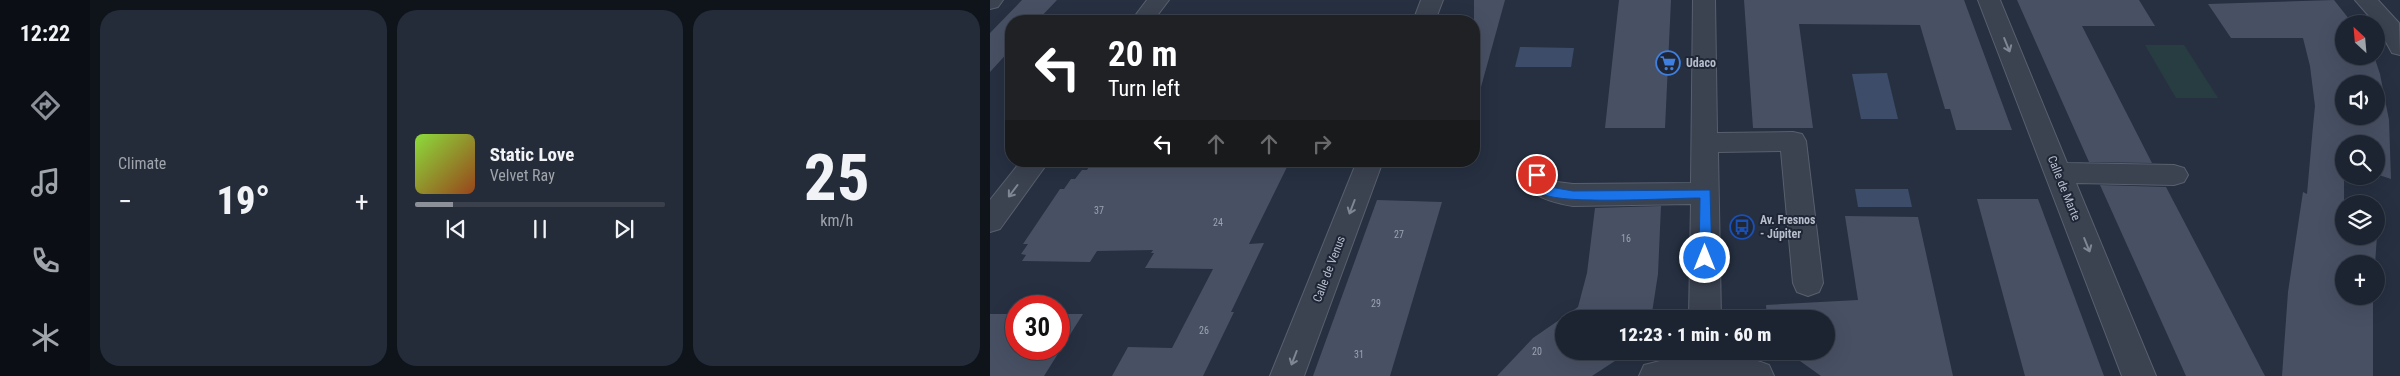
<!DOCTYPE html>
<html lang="en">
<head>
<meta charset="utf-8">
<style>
  body { margin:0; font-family:"Roboto Condensed",sans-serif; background:#252c39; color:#f1f3f6; height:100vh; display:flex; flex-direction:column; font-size:19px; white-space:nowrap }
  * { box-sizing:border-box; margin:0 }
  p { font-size:16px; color:#a0a4ab }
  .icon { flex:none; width:28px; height:28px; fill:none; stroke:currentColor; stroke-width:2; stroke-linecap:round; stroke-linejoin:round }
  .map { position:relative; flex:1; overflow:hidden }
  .panel { display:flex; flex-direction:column; gap:10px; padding:10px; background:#0f141b; width:900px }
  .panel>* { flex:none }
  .banner { position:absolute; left:15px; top:15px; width:475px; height:152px; border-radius:20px; box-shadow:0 5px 20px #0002,0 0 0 1px #3a414d; background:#202124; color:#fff; overflow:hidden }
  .needle { width:32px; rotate:334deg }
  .fabs { position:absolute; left:1345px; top:15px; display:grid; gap:10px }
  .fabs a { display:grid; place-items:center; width:50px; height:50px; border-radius:50%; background:#1c2431; box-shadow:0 5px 20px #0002,0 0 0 1px #3a414d; font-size:25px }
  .speed { position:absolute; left:15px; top:295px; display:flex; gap:10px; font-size:25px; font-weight:700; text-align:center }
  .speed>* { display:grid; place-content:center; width:65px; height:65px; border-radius:50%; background:#1c2431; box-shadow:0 5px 20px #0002,0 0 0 1px #3a414d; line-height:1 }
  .speed .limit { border:8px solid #d22; background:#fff; color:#111 }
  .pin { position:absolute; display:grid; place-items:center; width:42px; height:42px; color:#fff; margin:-21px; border:2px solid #fff; border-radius:50%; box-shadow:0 1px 5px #0007 }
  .me { position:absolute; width:55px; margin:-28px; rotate:0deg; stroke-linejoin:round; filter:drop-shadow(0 0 4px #0008) }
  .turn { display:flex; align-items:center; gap:18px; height:105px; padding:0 20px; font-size:22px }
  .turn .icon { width:65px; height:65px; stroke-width:2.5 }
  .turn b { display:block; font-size:35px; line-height:42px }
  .lanes { display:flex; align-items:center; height:48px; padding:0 20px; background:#0003; justify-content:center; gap:25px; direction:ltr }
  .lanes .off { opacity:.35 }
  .big { font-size:38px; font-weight:800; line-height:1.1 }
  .panel .card { flex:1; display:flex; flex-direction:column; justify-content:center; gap:8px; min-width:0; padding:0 18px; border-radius:20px; background:#252c39 }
  .panel .dial { align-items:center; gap:0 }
  .dial b { font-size:65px; line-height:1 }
  .song { display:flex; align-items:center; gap:15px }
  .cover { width:60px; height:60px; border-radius:8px; background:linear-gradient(135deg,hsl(90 70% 55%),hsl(20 70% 35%)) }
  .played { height:5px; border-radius:2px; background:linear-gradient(90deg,#8c9099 15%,#3a414d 15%) }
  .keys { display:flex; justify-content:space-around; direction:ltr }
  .heat { display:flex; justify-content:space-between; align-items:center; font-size:28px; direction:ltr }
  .panel .tiles { flex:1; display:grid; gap:10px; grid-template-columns:repeat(3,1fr) }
  .trip { position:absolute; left:565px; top:310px; width:280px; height:50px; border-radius:25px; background:#1c2431; box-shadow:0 5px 20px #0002,0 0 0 1px #3a414d; font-weight:800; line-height:50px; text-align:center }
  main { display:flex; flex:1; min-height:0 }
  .menu { display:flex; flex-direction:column; width:90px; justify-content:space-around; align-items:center; background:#0b0e14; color:#a0a4ab }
  .menu .icon { width:35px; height:35px }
  .menu .active { color:#8c9099 }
  .menu b { font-size:22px; color:#f1f3f6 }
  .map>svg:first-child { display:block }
  .green { fill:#283d42 }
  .water { fill:#3c4c69 }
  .building { fill:#485164; fill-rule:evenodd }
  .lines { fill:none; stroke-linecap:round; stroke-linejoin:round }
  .minor-casing { stroke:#58606e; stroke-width:2 }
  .minor { fill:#3b4250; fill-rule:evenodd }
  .oneway { stroke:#7f8694 }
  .route { fill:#1a73e8; stroke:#114b97 }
  .labels { text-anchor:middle; stroke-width:4; stroke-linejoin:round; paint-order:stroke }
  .number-label { font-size:10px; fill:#9ba2b1 }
  .poi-label { font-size:12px; font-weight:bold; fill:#b7bdcb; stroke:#1f2736; text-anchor:start }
  .street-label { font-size:12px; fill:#b7bdcb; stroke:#1f2736 }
</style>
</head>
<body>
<main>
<nav class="menu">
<b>12:22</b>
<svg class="icon active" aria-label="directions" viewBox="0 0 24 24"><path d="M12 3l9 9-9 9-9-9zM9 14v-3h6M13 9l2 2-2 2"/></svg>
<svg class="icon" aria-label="music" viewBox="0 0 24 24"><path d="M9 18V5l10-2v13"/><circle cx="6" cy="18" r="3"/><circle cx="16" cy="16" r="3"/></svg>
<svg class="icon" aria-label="phone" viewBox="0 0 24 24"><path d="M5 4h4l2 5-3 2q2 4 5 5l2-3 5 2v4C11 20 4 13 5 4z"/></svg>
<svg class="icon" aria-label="climate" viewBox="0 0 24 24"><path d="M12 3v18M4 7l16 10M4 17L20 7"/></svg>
</nav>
<section class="panel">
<div class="tiles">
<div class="card"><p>Climate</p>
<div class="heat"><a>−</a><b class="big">19°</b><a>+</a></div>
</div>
<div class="card">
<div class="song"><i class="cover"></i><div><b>Static Love</b><p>Velvet Ray</p></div></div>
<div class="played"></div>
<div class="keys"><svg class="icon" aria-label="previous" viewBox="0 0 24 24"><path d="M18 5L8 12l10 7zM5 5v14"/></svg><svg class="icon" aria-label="pause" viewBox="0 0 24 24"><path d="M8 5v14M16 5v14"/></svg><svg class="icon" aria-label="next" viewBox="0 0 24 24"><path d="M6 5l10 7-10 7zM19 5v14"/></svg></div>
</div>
<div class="card dial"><b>25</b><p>km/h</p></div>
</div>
</section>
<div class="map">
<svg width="1410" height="376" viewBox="0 0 1410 376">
  <rect width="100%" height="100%" fill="#263041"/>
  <polygon class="green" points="1155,45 1194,45 1228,98 1186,98"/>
  <g class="water">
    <polygon points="530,47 584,48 581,67 525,67"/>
    <polygon points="897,73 908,119 871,119 862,74"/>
    <polygon points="865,189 918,189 922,207 868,207"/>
  </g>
  <g class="building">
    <polygon points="32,0 67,0 47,21 21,21 21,49 0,72 0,33"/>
    <polygon points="484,0 515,0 491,87 484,86"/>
    <polygon points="629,0 681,0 675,128 615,128"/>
    <polygon points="754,0 974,0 1022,130 966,130 960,109 955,109 930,25 809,24 823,128 763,128"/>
    <polygon points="1027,0 1149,0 1165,26 1092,26 1162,163 1099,162"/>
    <path d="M 1344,0 L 1363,24 L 1354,24 L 1354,56 L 1384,56 L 1390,74 L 1399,120 L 1401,179 L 1386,174 L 1386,144 L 1354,144 L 1354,236 L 1387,236 L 1385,264 L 1354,264 L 1354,296 L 1383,296 L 1383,376 L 1292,376 L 1298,292 L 1313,192 L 1317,194 L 1323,126 L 1325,106 L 1320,66 L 1313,38 L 1241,38 L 1218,4 ZM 1354,84 L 1386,84 L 1386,116 L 1354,116 Z"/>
    <polygon points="216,164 298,165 259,244 274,243 241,312 244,312 213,376 122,376 138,347 182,348 223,269 155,268 164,253 161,253 163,250 107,251 100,262 32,261 36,255 31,254 38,244 33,244 70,189 74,189 81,179 85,179 92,170 97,170 100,165 215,166"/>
    <polygon points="1110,185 1176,187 1275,376 1196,376"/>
    <polygon points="987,199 1048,199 1114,376 1035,376"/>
    <polygon points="387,200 452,202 400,376 323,376"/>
    <polygon points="671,206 668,274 661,319 574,319 574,351 645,351 628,359 602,376 507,376 543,338 588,307 597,273 605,208"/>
    <polygon points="855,216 928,217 963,376 831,376 810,361 790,351 836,351 836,319 777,319 776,305 868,300"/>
    <polygon points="0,314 26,314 26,349 69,349 69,314 93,314 54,376 0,376"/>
  </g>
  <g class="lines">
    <g class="minor-casing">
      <g id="minor">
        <polygon points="0,0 13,0 8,7 0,9"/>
        <polygon points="157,0 179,0 163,21 141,21"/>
        <polygon points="431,0 453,0 445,21 423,21"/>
        <path d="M 703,0 L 725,0 L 727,133 L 803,132 L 812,134 L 816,141 L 833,283 L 829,292 L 818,296 L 807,292 L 803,283 L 791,151 L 728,152 L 731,319 L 699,319 L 701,204 L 583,206 C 558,202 520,192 539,158 L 548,155 L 557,158 L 561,165 L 562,179 L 567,182 L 583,184 L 701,183 Z"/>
        <polygon points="988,0 1010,0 1077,163 1184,165 1194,168 1198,175 1194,182 1184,185 1086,183 1166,376 1132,376"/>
        <polygon points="1365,0 1388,0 1409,23 1410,55 1402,53 1386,24"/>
        <polygon points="31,161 59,161 10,229 0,232 0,200"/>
        <polygon points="367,161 393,161 314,376 280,376"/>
        <path d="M 710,351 C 732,351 758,357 779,365 L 784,376 L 649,376 L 654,365 Z"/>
      </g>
    </g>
    <use href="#minor" class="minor"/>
  </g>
  <defs><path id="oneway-shaft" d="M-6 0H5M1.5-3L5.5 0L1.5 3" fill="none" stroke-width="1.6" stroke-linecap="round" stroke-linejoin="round" transform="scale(1.25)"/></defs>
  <g class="oneway">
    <use href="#oneway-shaft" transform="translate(1017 45) rotate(68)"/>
    <use href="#oneway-shaft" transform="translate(23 191) rotate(127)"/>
    <use href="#oneway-shaft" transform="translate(362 207) rotate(111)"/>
    <use href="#oneway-shaft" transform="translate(1097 245) rotate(68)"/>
    <use href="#oneway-shaft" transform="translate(304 358) rotate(111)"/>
  </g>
  <path class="route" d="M 547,170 L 551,172 L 554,181 L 560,187 L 583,191 L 720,190 L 722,258 L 720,262 L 715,263 L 709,258 L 710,198 C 681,198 573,205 553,194 C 546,189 543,182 541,175 Z"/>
  <defs>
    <g id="supermarket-ring" transform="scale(1.25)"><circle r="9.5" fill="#1f2736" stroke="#3f7fe0" stroke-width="1.5"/><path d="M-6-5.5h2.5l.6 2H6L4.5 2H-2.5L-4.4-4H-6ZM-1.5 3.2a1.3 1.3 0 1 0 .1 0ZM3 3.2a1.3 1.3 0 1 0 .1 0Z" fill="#3f7fe0"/></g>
    <g id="bus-ring" transform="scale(1.25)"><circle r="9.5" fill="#1f2736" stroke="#1a4fb4" stroke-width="1.5"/><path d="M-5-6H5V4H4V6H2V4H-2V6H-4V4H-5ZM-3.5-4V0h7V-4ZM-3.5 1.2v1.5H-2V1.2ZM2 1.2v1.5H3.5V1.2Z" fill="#1a4fb4"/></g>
  </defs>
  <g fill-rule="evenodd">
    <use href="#supermarket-ring" x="678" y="63"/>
    <use href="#bus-ring" x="752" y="227"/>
  </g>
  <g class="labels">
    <g class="number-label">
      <text x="109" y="214">37</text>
      <text x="228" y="226">24</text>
      <text x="409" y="238">27</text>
      <text x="636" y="242">16</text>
      <text x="386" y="307">29</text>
      <text x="214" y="334">26</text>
      <text x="547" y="355">20</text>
      <text x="369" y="358">31</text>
    </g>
    <g class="poi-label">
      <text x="696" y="67">Udaco</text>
      <text x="770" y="224">Av. Fresnos<tspan x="770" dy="14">- Júpiter</tspan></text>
    </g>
    <g class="street-label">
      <text transform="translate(1074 188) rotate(68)" y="4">Calle de Marte</text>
      <text transform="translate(339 269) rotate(-69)" y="4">Calle de Venus</text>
    </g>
  </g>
</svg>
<div class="fabs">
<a><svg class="needle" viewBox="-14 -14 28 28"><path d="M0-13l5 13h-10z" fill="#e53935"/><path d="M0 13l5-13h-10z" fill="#a0a4ab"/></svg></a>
<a><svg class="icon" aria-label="sound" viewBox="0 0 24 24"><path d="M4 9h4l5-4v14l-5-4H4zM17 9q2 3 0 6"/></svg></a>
<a><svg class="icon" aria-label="search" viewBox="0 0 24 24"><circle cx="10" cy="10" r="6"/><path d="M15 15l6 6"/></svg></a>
<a><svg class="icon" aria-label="layers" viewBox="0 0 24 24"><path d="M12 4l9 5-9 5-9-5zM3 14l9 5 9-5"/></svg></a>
<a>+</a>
</div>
<div class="speed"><div class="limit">30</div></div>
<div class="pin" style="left:547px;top:175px;background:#d93025"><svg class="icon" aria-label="arrive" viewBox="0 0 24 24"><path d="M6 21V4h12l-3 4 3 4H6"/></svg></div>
<svg class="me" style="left:715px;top:258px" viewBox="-20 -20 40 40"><circle r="17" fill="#1a73e8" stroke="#fff" stroke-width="3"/><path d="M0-11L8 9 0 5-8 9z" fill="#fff"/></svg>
<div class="trip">12:23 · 1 min · 60 m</div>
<div class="banner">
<div class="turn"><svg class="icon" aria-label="left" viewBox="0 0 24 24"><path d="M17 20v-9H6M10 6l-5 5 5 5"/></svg><div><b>20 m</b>Turn left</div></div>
<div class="lanes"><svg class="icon" aria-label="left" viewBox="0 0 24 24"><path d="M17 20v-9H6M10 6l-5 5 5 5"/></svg><svg class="icon off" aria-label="ahead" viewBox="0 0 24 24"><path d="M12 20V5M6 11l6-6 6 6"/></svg><svg class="icon off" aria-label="ahead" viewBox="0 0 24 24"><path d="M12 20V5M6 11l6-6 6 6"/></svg><svg class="icon off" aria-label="right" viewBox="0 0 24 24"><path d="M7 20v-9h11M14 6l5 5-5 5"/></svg></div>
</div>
</div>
</main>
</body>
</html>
